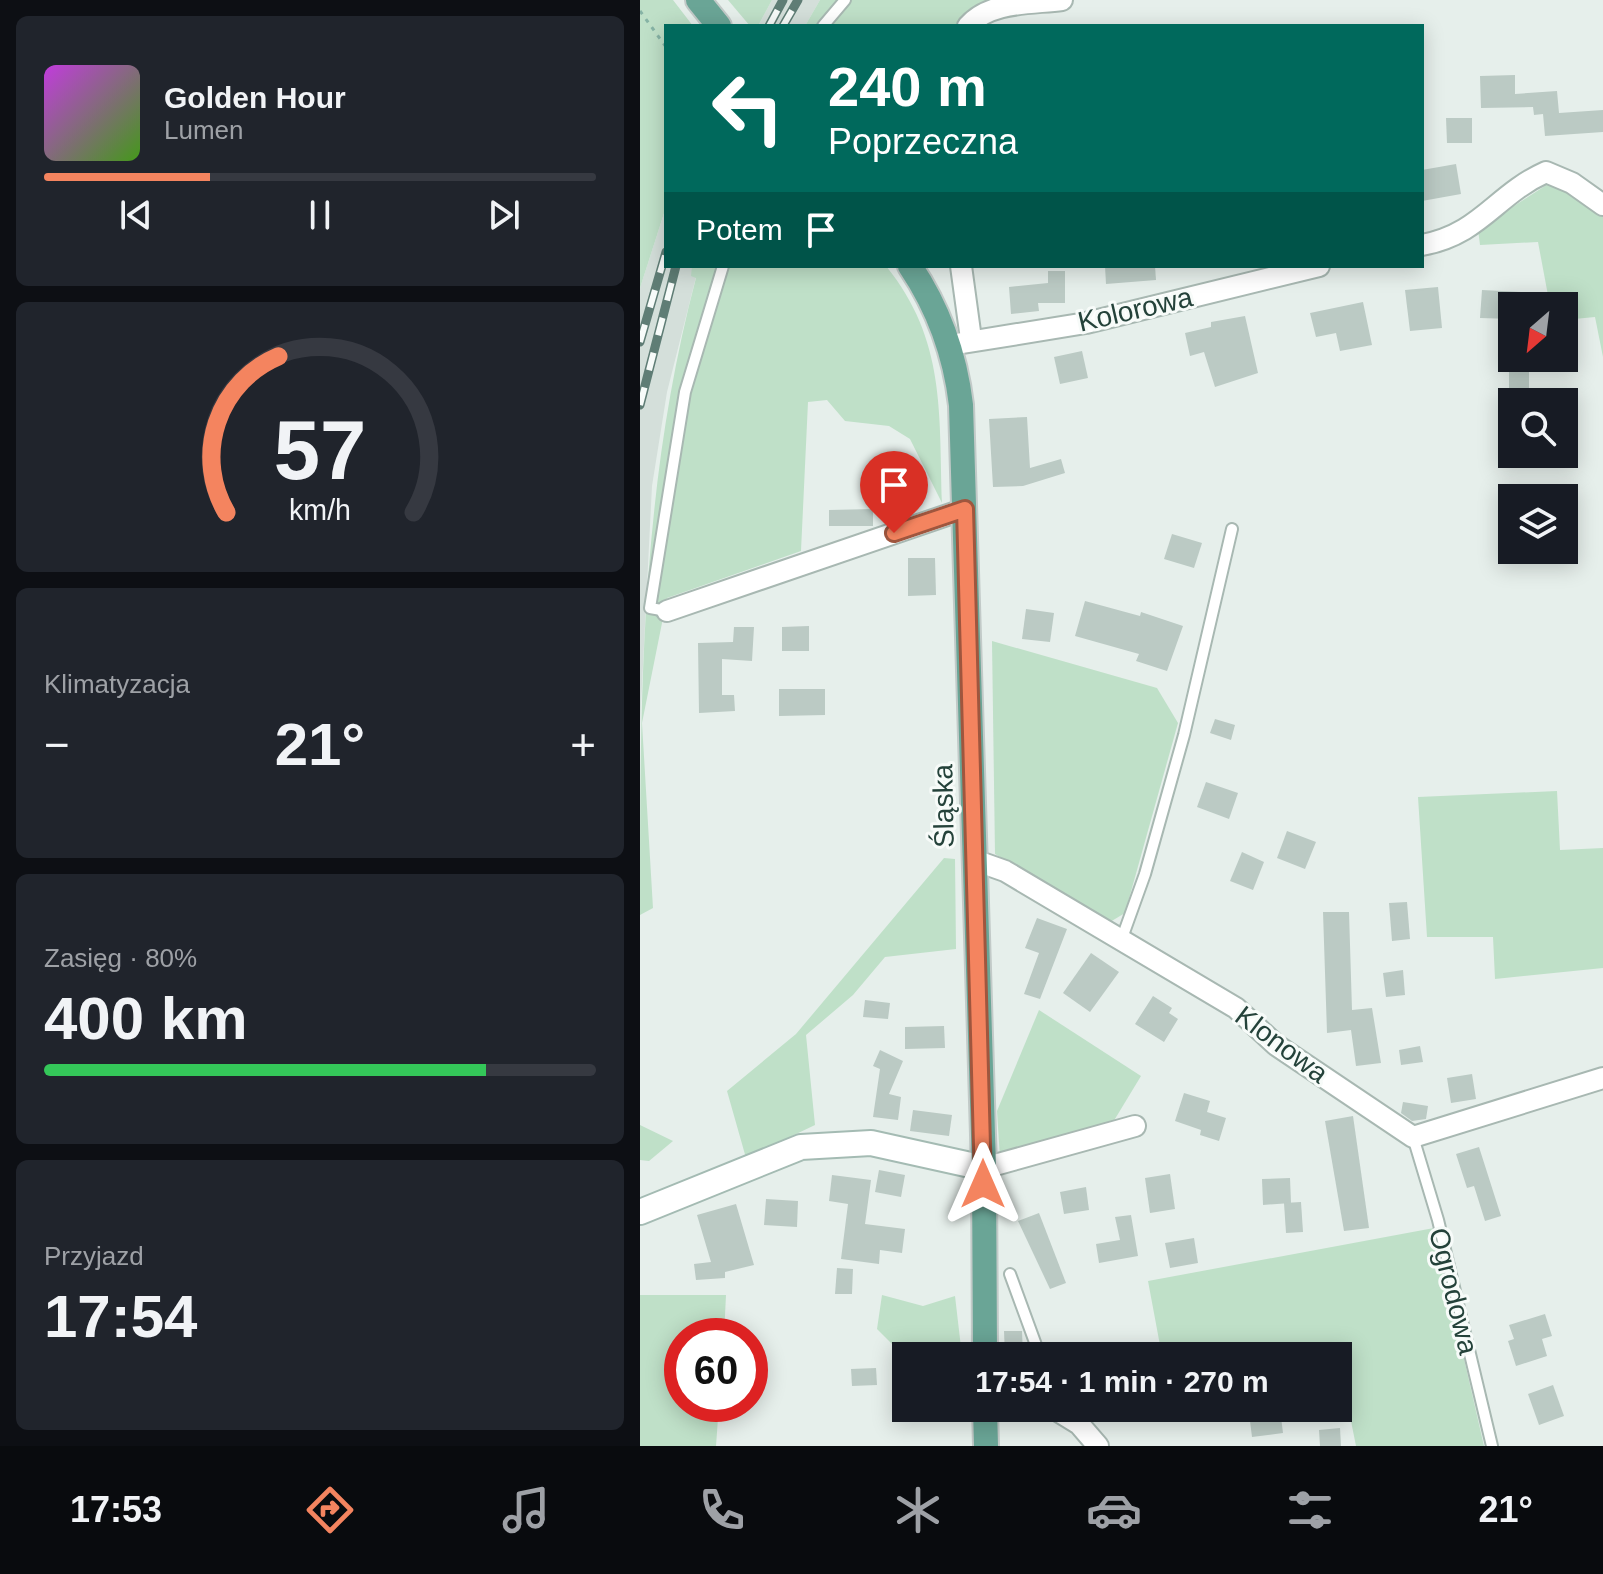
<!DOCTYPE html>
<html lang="pl">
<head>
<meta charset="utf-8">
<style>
  body { margin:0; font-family:Helvetica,sans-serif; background:#20242c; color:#f1f3f6; height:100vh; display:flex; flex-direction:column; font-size:30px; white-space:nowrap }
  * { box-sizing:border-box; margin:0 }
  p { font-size:26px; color:#9ea1a6 }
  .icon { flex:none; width:44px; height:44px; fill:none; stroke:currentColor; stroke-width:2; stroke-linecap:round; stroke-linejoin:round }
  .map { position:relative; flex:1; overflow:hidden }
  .sheet { display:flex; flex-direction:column; gap:16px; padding:16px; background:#0d0f14; width:640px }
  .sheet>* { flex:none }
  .banner { position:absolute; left:24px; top:24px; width:760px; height:244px; border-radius:0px; box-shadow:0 4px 20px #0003; background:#00695c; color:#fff; overflow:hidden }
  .needle { width:52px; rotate:208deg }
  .tools { position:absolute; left:858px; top:292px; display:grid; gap:16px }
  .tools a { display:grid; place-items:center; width:80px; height:80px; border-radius:0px; background:#171b24; box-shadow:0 4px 20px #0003; font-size:40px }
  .speed { position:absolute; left:24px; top:1318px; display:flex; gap:16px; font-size:40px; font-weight:700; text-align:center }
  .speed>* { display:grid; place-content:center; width:104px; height:104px; border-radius:50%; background:#171b24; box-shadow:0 4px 20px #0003; line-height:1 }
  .speed .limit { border:12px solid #d22; background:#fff; color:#111 }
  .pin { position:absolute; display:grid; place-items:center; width:68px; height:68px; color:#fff; margin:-82px -34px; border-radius:50% 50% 50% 0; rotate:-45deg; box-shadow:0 0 8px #0007 }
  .pin .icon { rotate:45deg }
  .me { position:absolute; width:88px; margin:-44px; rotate:0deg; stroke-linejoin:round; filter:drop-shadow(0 0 6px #0008) }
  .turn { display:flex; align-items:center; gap:28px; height:168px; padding:0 32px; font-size:36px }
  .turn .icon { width:104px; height:104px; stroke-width:2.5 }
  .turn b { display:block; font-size:56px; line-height:68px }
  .then { display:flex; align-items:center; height:76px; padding:0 32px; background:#0003; gap:16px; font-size:30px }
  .big { font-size:60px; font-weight:800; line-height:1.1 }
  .sheet .tile { flex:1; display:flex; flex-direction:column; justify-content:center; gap:12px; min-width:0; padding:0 28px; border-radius:12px; background:#20242c }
  .sheet .dial { align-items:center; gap:0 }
  .dial svg { height:208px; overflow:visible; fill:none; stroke:#363941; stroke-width:7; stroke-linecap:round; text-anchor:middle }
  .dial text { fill:#f1f3f6; stroke:none }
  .song { display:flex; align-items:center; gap:24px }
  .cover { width:96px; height:96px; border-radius:12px; background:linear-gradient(135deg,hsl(290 70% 55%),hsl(100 70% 35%)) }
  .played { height:8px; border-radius:4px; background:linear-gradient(90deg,#f4845f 30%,#363941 30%) }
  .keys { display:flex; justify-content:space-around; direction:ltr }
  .heat { display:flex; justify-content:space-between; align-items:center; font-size:44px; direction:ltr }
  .charge { height:12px; border-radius:6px; background:linear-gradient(90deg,#34c759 80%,#363941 0) }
  .trip { position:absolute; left:252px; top:1342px; width:460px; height:80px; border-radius:0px; background:#171b24; box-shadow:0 4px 20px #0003; font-weight:800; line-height:80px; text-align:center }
  .dock { display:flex; height:128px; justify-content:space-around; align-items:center; background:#090b0e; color:#9ea1a6 }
  .dock .icon { width:56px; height:56px }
  .dock .current { color:#f4845f }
  .dock b { font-size:36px; color:#f1f3f6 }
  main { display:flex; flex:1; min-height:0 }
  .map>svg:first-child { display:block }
  .built { fill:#d4dfda }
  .green { fill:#bfe0c8 }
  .building { fill:#bbcac4 }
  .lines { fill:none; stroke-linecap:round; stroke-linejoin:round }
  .lane-casing { stroke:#a8b8b2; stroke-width:14 }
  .street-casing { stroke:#a8b8b2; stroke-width:24 }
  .secondary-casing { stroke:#a4bbb3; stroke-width:28 }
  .primary-casing { stroke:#c2cac8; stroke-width:28 }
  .path { stroke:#86b3a5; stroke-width:3; stroke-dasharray:4 6; stroke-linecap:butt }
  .lane { stroke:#fff; stroke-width:10 }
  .street { stroke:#fff; stroke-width:20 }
  .secondary { stroke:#fff; stroke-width:24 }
  .primary { stroke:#6aa596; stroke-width:24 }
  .rail-casing { stroke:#5f7d75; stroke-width:9 }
  .rail { stroke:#f7fbf9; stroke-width:6; stroke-dasharray:18; stroke-linecap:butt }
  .route-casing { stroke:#9f563e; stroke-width:20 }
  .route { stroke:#f4845f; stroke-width:14 }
  .labels { text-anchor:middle; stroke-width:6; stroke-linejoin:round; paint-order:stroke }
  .street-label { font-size:28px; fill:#24423a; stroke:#f7fbf9 }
</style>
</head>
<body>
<main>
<section class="sheet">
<div class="tile">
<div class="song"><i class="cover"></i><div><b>Golden Hour</b><p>Lumen</p></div></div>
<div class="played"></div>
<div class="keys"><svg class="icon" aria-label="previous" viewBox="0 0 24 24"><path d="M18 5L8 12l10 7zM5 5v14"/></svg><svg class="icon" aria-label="pause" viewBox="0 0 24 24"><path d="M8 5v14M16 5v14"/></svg><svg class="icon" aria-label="next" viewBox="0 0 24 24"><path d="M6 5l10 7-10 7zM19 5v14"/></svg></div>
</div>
<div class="tile dial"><svg viewBox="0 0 100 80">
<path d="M14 69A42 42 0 1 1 86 69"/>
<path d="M14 69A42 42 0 0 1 34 9" stroke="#f4845f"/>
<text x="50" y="56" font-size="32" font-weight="700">57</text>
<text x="50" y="72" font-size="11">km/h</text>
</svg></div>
<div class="tile"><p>Klimatyzacja</p>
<div class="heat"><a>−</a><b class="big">21°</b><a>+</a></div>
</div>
<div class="tile"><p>Zasięg · 80%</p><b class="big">400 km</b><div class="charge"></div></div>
<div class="tile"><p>Przyjazd</p><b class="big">17:54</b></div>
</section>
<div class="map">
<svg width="963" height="1446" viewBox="0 0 963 1446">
  <rect width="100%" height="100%" fill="#e6efeb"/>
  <g class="built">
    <polygon points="132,0 180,0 165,26 118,26"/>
    <polygon points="26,207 26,266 52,266 56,277 27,392 12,486 0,724 0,288"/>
  </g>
  <g class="green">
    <polygon points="0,0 33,0 53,26 26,26 26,207 0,288"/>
    <polygon points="88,0 132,0 118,26 110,26"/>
    <polygon points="180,0 353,0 322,26 165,26"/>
    <polygon points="908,184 935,195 963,215 963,357 955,317 924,320 924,306 910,306 898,242 840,245 838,229"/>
    <path d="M 52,266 L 246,266 C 306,340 299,413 302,503 L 270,439 L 249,426 L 205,421 L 187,400 L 168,402 L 161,551 L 27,598 L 2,723 L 13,908 L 0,915 C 0,698 0,490 56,278 L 51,276 Z"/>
    <polygon points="352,641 517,688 538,723 485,913 470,922 355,854"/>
    <polygon points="917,791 920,850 963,848 963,968 855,979 853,937 787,937 778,797"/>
    <polygon points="304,858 315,859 316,949 245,957 213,995 166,1035 175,1125 106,1158 87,1091 156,1034"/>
    <polygon points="399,1010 501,1076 461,1142 361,1174 357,1111"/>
    <polygon points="0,1125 33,1141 9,1161 0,1160"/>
    <polygon points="794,1228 844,1446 716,1446 698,1356 522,1356 508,1281"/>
    <polygon points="0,1295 86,1295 84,1336 42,1336 42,1404 79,1404 76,1446 0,1446"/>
    <polygon points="242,1295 283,1306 315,1296 322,1356 266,1358 237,1329"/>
  </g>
  <g class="building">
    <polygon points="875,75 875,94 917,91 919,113 963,110 963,132 905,136 903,114 894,115 893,107 841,108 840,76"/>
    <polygon points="806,118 832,118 832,143 807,143"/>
    <polygon points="816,164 821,194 782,201 782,170"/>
    <polygon points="465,266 515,266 516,280 466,284"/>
    <polygon points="408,271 425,271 425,303 398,303 399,311 371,314 369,287 408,283"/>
    <polygon points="798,287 802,328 770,331 765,290"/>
    <polygon points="842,290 881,292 880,306 872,306 872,319 840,318"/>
    <polygon points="723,302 732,345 700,351 696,333 676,337 670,313"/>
    <polygon points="605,316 618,373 575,387 564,352 550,356 545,333 571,327 571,322"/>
    <polygon points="442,351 448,378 420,384 414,357"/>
    <rect x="869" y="360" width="20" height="36"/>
    <polygon points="387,417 390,468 421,459 425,473 383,486 353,487 349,419"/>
    <polygon points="247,470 270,470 271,511 247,512"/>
    <polygon points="233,509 233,526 189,526 189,510"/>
    <polygon points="532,534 562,543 554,568 524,559"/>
    <polygon points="268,558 295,558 296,595 268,596"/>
    <polygon points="445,601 500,616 501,612 543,626 527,671 496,661 499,654 435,636"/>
    <polygon points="386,609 414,613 410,642 382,639"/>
    <polygon points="169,626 169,651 142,651 142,627"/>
    <polygon points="94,627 114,627 112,661 82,659 82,695 94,695 95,711 59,713 58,643 93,642"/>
    <polygon points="139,689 185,689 185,715 139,716"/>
    <polygon points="575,719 595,725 591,740 570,733"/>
    <polygon points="566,782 598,793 589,819 557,807"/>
    <polygon points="647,831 676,842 665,869 637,858"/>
    <polygon points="602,852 624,862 613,890 590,881"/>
    <polygon points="767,902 770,939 752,941 749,903"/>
    <polygon points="683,912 709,912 712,1010 732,1008 741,1063 716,1066 711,1030 687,1033"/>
    <polygon points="397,918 427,929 400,999 384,994 399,953 385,948"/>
    <polygon points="451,953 479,972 450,1012 423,993"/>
    <polygon points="763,970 765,995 746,997 743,973"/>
    <polygon points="513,996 532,1008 529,1013 538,1019 524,1042 495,1024"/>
    <polygon points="225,1000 250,1003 248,1019 223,1017"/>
    <polygon points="304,1026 305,1048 265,1049 265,1027"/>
    <polygon points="780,1046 783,1062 761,1065 759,1050"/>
    <polygon points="240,1050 263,1061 249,1094 261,1097 258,1120 233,1117 240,1069 233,1066"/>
    <polygon points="832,1074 836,1099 811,1103 807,1078"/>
    <polygon points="544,1093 570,1101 567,1112 586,1118 579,1141 560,1135 561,1130 535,1121"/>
    <polygon points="763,1102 788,1106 786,1119 772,1121 761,1113"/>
    <polygon points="273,1110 312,1115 309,1136 270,1131"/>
    <polygon points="713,1116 729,1228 704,1231 685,1121"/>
    <polygon points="839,1147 861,1216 845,1221 834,1186 827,1188 816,1154"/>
    <polygon points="239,1170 265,1175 261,1197 235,1192"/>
    <polygon points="530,1174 535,1209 510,1213 505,1178"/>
    <polygon points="192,1175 231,1180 225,1224 265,1229 262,1253 240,1250 239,1264 201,1259 208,1204 189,1201"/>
    <polygon points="650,1178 651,1203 623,1205 622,1179"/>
    <polygon points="446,1187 449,1210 424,1214 420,1192"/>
    <polygon points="126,1199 158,1201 157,1227 124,1225"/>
    <polygon points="661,1202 663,1232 646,1233 644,1203"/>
    <polygon points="96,1204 114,1265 85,1272 85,1278 56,1280 54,1264 71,1262 57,1215"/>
    <polygon points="399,1213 426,1283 410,1289 378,1221"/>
    <polygon points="491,1215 498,1256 459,1263 456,1244 480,1240 475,1217"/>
    <polygon points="554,1238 558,1263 530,1268 525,1243"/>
    <polygon points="197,1268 213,1269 212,1294 195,1294"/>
    <polygon points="905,1314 912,1336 902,1339 907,1356 876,1366 868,1341 874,1339 869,1325"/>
    <polygon points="364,1331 382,1331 383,1356 365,1356"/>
    <polygon points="236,1368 237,1385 212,1386 211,1369"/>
    <polygon points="913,1385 924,1416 899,1425 888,1394"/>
    <polygon points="640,1409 643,1433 612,1437 609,1413"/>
    <polygon points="700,1428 701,1446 680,1446 679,1430"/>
  </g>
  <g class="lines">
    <g class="lane-casing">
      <g id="lane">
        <polyline points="183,26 205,0"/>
        <polyline points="27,611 10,608 45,392 83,266"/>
        <polyline points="482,938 505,874 544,735 592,529"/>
        <polyline points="773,1137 798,1220 852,1446"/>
        <polyline points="370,1274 400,1356"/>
      </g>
    </g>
    <g class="street-casing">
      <g id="street">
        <path d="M 328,26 C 350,1 391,4 422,0"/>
        <path d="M 782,245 C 841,234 855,195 906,172 L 932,183 L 963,205"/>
        <polyline points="321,266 331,339"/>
        <polyline points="310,345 446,323 679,266"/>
        <polyline points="27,611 325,509"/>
        <polyline points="334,860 365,871 596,1008 636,1045 773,1137 963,1078"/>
        <polyline points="344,1168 495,1126"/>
        <polyline points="413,1408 439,1424 458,1446"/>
      </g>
    </g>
    <g class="secondary-casing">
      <polyline id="secondary" points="0,1212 161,1147 231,1143 344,1168"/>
    </g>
    <g class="primary-casing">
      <g id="primary">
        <polyline points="58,0 79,26"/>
        <path d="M 270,266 C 299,309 315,354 321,405 L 344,1168 L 345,1356"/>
        <polyline points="345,1408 346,1446"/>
      </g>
    </g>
    <polyline class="path" points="0,11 26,47"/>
    <use href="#lane" class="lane"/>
    <use href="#street" class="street"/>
    <use href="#secondary" class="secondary"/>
    <use href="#primary" class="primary"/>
    <g class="rail-casing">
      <g id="rail">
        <polyline points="129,26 143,0"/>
        <polyline points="143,26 158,0"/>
        <polyline points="0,342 26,252"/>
        <polyline points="0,405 36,266"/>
      </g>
    </g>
    <use href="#rail" class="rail"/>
  </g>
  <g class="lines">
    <g class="route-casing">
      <polyline id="route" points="254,533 325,509 343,1184"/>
    </g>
    <use href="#route" class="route"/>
  </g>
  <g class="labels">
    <g class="street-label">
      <text transform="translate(495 309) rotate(-13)" y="10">Kolorowa</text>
      <text transform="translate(303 806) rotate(-91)" y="10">Śląska</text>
      <text transform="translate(642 1044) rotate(37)" y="10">Klonowa</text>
      <text transform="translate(814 1291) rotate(76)" y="10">Ogrodowa</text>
    </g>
  </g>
</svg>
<div class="tools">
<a><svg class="needle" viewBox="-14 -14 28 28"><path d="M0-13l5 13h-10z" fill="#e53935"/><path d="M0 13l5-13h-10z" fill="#9ea1a6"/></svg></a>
<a><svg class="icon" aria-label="search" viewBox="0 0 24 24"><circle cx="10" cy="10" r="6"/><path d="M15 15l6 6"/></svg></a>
<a><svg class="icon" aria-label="layers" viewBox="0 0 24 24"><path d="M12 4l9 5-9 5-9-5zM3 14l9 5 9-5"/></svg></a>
</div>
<div class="speed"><div class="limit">60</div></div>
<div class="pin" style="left:254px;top:533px;background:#d93025"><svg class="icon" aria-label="arrive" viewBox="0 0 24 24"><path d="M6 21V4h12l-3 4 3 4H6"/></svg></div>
<svg class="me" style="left:343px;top:1184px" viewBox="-20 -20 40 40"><path d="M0-17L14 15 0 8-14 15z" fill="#f4845f" stroke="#fff" stroke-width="4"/></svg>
<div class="trip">17:54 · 1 min · 270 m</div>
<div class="banner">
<div class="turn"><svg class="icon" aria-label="left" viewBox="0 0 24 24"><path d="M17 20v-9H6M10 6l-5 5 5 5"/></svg><div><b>240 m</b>Poprzeczna</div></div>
<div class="then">Potem<svg class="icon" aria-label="arrive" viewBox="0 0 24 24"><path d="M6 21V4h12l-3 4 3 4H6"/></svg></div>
</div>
</div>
</main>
<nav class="dock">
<b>17:53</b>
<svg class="icon current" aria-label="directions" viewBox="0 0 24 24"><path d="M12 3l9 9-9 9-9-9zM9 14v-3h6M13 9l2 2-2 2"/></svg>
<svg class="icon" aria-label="music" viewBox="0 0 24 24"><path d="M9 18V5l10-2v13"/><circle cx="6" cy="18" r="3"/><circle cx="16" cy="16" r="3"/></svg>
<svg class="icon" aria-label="phone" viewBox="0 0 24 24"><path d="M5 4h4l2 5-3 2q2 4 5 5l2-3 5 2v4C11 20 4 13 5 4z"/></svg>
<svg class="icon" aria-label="climate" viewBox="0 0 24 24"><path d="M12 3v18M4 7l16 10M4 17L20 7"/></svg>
<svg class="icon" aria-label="car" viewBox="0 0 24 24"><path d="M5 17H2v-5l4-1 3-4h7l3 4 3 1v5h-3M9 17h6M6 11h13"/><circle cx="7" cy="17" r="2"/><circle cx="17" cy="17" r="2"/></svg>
<svg class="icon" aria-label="filters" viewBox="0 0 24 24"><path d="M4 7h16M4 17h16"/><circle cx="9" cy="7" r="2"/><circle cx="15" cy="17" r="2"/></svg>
<b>21°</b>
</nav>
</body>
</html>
